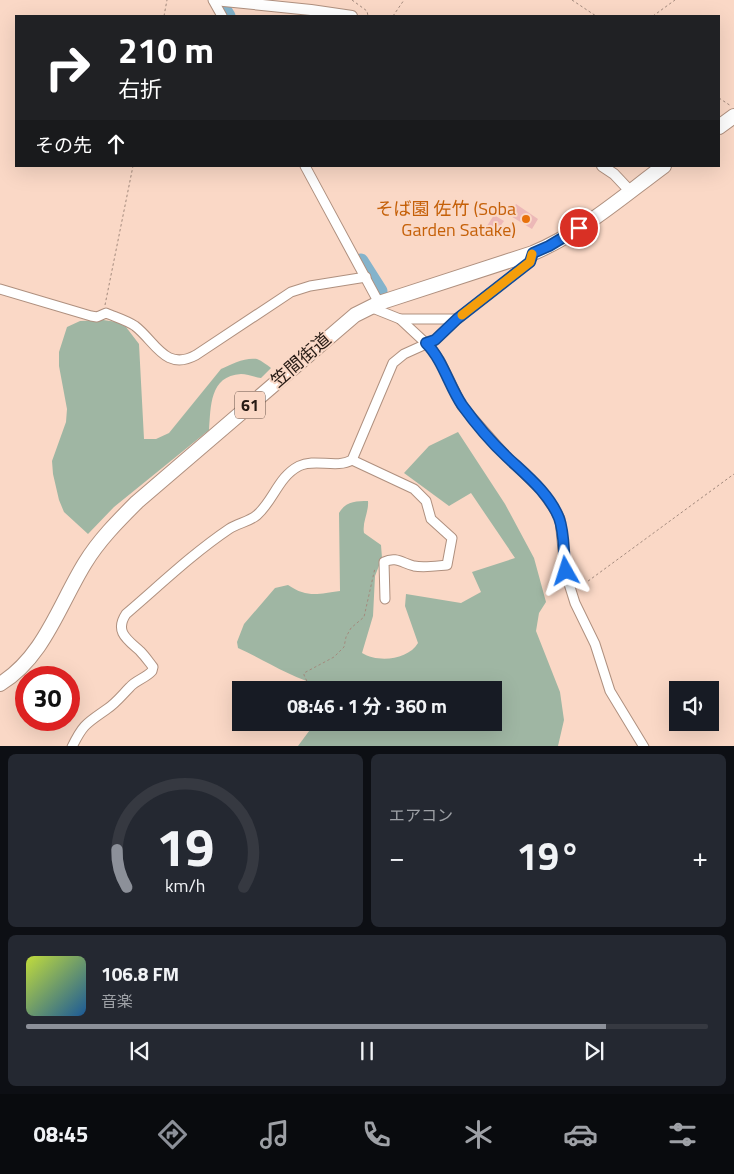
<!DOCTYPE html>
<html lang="ja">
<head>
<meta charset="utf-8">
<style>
  body { margin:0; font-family:"Titillium Web","Noto Sans JP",sans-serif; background:#242831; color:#f1f3f6; height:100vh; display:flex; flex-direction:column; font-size:19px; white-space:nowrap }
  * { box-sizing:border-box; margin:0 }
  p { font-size:16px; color:#9ea1a6 }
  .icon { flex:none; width:28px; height:28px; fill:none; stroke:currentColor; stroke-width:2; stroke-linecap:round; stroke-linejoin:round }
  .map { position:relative; height:746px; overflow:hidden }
  .details { display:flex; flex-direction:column; gap:8px; padding:8px; background:#0d0f14; flex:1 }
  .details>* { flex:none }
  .top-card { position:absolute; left:15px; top:15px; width:705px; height:152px; border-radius:0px; box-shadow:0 5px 20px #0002; background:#202124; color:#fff; overflow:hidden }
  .buttons { position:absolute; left:669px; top:681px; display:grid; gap:10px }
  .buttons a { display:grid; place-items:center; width:50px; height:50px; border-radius:0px; background:#171b24; box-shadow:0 5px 20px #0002; font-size:25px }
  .speed { position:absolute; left:15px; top:666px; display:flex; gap:10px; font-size:25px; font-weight:700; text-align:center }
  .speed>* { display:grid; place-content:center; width:65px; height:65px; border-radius:50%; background:#171b24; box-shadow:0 5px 20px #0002; line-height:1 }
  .speed .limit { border:8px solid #d22; background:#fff; color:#111 }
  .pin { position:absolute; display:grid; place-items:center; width:42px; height:42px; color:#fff; margin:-21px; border:2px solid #fff; border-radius:50%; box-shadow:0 1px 5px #0007 }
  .me { position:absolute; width:55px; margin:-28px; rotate:354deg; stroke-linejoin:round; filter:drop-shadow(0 0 4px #0008) }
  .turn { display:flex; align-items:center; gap:18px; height:105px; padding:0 20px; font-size:22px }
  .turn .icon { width:65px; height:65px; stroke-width:2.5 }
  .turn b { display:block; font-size:35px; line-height:42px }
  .then { display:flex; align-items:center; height:48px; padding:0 20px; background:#0003; gap:10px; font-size:19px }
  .big { font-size:38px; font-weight:700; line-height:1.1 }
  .details .card { flex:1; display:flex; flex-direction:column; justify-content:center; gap:8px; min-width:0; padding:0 18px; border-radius:8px; background:#242831 }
  .details .dial { align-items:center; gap:0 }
  .dial svg { height:130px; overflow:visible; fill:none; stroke:#363941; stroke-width:7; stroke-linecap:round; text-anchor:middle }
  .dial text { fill:#f1f3f6; stroke:none }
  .song { display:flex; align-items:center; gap:15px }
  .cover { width:60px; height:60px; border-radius:8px; background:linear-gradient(135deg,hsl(70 70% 55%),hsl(210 70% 35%)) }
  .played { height:5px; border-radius:2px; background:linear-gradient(90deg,#8c9099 85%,#363941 85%) }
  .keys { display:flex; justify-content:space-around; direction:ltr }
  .heat { display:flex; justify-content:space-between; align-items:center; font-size:28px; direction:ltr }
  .details .tiles { flex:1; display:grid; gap:8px; grid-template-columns:1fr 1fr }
  .card:last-child { grid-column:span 2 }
  .trip { position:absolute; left:232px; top:681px; width:270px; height:50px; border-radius:0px; background:#171b24; box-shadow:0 5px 20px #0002; font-weight:700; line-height:50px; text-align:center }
  .menu { display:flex; height:80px; justify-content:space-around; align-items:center; background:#090b0e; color:#9ea1a6 }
  .menu .icon { width:35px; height:35px }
  .menu .current { color:#8c9099 }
  .menu b { font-size:22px; color:#f1f3f6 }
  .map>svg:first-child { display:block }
  .green { fill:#9fb6a3 }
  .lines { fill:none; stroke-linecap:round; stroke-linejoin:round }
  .river { stroke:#84b3cb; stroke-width:15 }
  .building { fill:#ecb8b7 }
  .minor-casing { stroke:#af907f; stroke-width:11 }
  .tertiary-casing { stroke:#af907f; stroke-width:12 }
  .primary-casing { stroke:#af907f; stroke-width:16 }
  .path { stroke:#a38a7d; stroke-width:1; stroke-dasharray:2.5 2.5; stroke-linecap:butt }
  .minor { stroke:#fff; stroke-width:9 }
  .tertiary { stroke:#fff; stroke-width:10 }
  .primary { stroke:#fff; stroke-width:14 }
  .route-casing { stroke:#114b97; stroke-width:12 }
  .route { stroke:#1a73e8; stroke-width:9 }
  .slow { stroke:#f59e0b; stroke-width:9 }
  .food-dot { fill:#e8710a; stroke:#fad8c6; stroke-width:2 }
  .labels { text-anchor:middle; stroke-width:4; stroke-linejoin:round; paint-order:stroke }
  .shield { fill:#fad8c6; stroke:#665349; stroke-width:1 }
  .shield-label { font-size:16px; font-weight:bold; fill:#261a14 }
  .food-label { font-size:18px; fill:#c56008; stroke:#fad8c6; text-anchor:end }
  .street-label { font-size:18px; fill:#261a14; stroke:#fad8c6 }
</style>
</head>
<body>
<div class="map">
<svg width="734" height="747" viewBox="0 0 734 747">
  <rect width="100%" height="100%" fill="#fad8c6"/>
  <g class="green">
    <path d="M 103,320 L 117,322 L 126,327 L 139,344 L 144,439 L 156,439 L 169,433 L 221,369 C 231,364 246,357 257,359 C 262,361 267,365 271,368 L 261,378 C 255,377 247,374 241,374 C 209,376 211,407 209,430 L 114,507 L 88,534 L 64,512 L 59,500 L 53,474 L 52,461 L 66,422 L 67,409 L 59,366 L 59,352 L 67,327 L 80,321 Z"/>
    <path d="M 458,432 L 505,504 L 534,558 L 546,602 L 539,613 L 536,631 L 560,692 L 564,720 L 558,746 L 298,746 L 315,723 L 494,722 L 494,690 L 326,690 L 324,686 C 292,679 267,661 238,648 L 237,642 L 244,624 L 275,588 L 288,585 C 307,598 318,594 340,591 L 339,513 C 346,501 356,501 368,501 C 369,512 362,522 364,533 L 381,545 L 382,558 L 375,576 L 373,616 L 362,653 C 378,663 408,660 418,643 L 405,606 L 406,594 L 461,603 L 481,592 L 472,572 L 515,558 L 471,493 L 449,506 L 404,473 L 429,446 Z"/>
  </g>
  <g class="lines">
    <g class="river">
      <polyline points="223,8 228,16"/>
      <polyline points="361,261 380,291"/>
    </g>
  </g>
  <g class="building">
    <polygon points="516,204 538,219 532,229 509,215"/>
    <polygon points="494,215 504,221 492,238 483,232"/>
  </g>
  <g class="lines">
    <g class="minor-casing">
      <g id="minor">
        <polyline points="213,0 222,16"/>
        <polyline points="305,166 379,303"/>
        <path d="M 0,289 L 91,316 L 97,317 L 106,313 C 115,317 126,320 135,326 C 155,341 165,372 196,355 L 291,292 L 310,286 L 366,277"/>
        <polyline points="370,307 400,319 430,347 440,361 462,406 506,456 541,490 555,510 560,519 565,571 575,603 595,644 610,691 644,747"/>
        <polyline points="400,319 457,319"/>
        <path d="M 352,460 L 414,489 L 426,501 L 431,519 L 452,538 L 447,565 C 436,566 424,568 414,566 C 402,563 396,556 384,562 L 385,599"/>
        <path d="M 72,747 C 83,724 87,723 107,709 C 116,703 122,695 130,687 C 136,680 146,678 152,671 L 153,667 C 149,662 145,656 140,651 C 128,640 114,632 126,614 C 160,585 192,554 229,529 C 238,523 249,522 257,515 C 274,500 278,477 299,466 C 315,458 336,469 352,460 L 393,363 L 404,354 L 435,340 L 457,319 L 530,262 L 533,253"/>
      </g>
    </g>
    <g class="tertiary-casing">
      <g id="tertiary">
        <polyline points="214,0 311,10 352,16"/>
        <polyline points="602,166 614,174 630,191"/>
      </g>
    </g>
    <g class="primary-casing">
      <g id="primary">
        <polyline points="719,127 734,116"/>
        <path d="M 0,684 C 44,657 59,605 85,563 C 99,540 118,521 137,502 L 355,315 L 379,303 L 533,253 C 581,233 622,197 664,166"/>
      </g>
    </g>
    <g class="path">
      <polyline points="352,0 367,11 368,16"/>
      <polyline points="572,0 596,16"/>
      <polyline points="164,16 167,0"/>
      <polyline points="393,16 404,0"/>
      <polyline points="653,16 675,0"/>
      <polyline points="719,98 731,106"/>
      <polyline points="105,305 133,166"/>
      <polyline points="580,587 734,474"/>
      <polyline points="298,683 308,690"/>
      <polyline points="311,690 304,675 304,673 334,657 344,647 346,637 351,628 364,617 375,568"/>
    </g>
    <use href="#minor" class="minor"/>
    <use href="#tertiary" class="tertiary"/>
    <use href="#primary" class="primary"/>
  </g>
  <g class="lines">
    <g class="route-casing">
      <path id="route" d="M 566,571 C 563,554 565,534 559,518 C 549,493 526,475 507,457 C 491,442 475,423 462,405 C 449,386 443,360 426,343 L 435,340 L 457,319 L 530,262 L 533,253 L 549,246 L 579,228"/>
    </g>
    <use href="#route" class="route"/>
    <polyline class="slow" points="462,315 530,262 532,254"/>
  </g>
  <circle class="food-dot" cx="526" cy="219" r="5"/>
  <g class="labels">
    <rect class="shield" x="235" y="391.5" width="30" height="27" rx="4"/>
    <g class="shield-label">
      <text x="250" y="411">61</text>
    </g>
    <g class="food-label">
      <text x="516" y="215">そば園 佐竹 (Soba<tspan x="516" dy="21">Garden Satake)</tspan></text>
    </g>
    <g class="street-label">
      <text transform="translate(301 360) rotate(-41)" y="6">笠間街道</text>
    </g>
  </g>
</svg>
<div class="buttons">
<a><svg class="icon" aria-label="sound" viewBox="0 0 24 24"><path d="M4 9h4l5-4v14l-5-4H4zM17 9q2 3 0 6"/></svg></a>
</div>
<div class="speed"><div class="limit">30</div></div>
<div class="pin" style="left:579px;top:228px;background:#d93025"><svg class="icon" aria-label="arrive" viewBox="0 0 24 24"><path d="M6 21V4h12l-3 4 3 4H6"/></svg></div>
<svg class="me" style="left:566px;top:571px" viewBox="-20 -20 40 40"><path d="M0-17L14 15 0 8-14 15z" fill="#1a73e8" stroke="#fff" stroke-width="4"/></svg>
<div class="trip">08:46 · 1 分 · 360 m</div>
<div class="top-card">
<div class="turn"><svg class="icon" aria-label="right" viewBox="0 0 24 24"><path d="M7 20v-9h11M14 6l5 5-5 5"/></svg><div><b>210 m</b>右折</div></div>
<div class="then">その先<svg class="icon" aria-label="ahead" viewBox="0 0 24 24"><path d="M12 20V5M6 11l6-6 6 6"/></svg></div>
</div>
</div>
<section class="details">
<div class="tiles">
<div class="card dial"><svg viewBox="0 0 100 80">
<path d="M14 69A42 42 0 1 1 86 69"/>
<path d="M14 69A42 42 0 0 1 8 46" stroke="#8c9099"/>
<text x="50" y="56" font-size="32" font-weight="700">19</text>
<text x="50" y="72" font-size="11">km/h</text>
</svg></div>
<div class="card"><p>エアコン</p>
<div class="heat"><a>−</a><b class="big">19°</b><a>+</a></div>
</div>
<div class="card">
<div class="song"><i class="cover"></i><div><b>106.8 FM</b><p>音楽</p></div></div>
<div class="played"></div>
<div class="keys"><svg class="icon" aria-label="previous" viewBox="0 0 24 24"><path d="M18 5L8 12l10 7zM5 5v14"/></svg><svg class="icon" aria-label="pause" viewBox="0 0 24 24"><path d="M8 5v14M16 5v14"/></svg><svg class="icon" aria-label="next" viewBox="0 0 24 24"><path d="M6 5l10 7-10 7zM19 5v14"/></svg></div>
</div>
</div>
</section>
<nav class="menu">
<b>08:45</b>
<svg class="icon current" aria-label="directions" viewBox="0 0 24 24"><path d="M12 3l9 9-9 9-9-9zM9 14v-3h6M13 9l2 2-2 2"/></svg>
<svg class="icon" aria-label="music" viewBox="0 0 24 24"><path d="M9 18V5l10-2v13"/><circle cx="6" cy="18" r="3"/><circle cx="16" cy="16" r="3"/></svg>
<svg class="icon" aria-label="phone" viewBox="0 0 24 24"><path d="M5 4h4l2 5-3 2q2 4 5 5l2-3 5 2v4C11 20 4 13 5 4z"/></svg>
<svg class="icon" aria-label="climate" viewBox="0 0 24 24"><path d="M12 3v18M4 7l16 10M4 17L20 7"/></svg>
<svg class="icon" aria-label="car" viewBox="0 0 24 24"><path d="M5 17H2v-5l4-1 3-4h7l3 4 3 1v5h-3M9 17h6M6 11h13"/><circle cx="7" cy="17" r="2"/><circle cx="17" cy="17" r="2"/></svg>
<svg class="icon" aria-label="filters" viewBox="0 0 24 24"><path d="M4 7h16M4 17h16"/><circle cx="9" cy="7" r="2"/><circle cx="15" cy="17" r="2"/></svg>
</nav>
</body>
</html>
